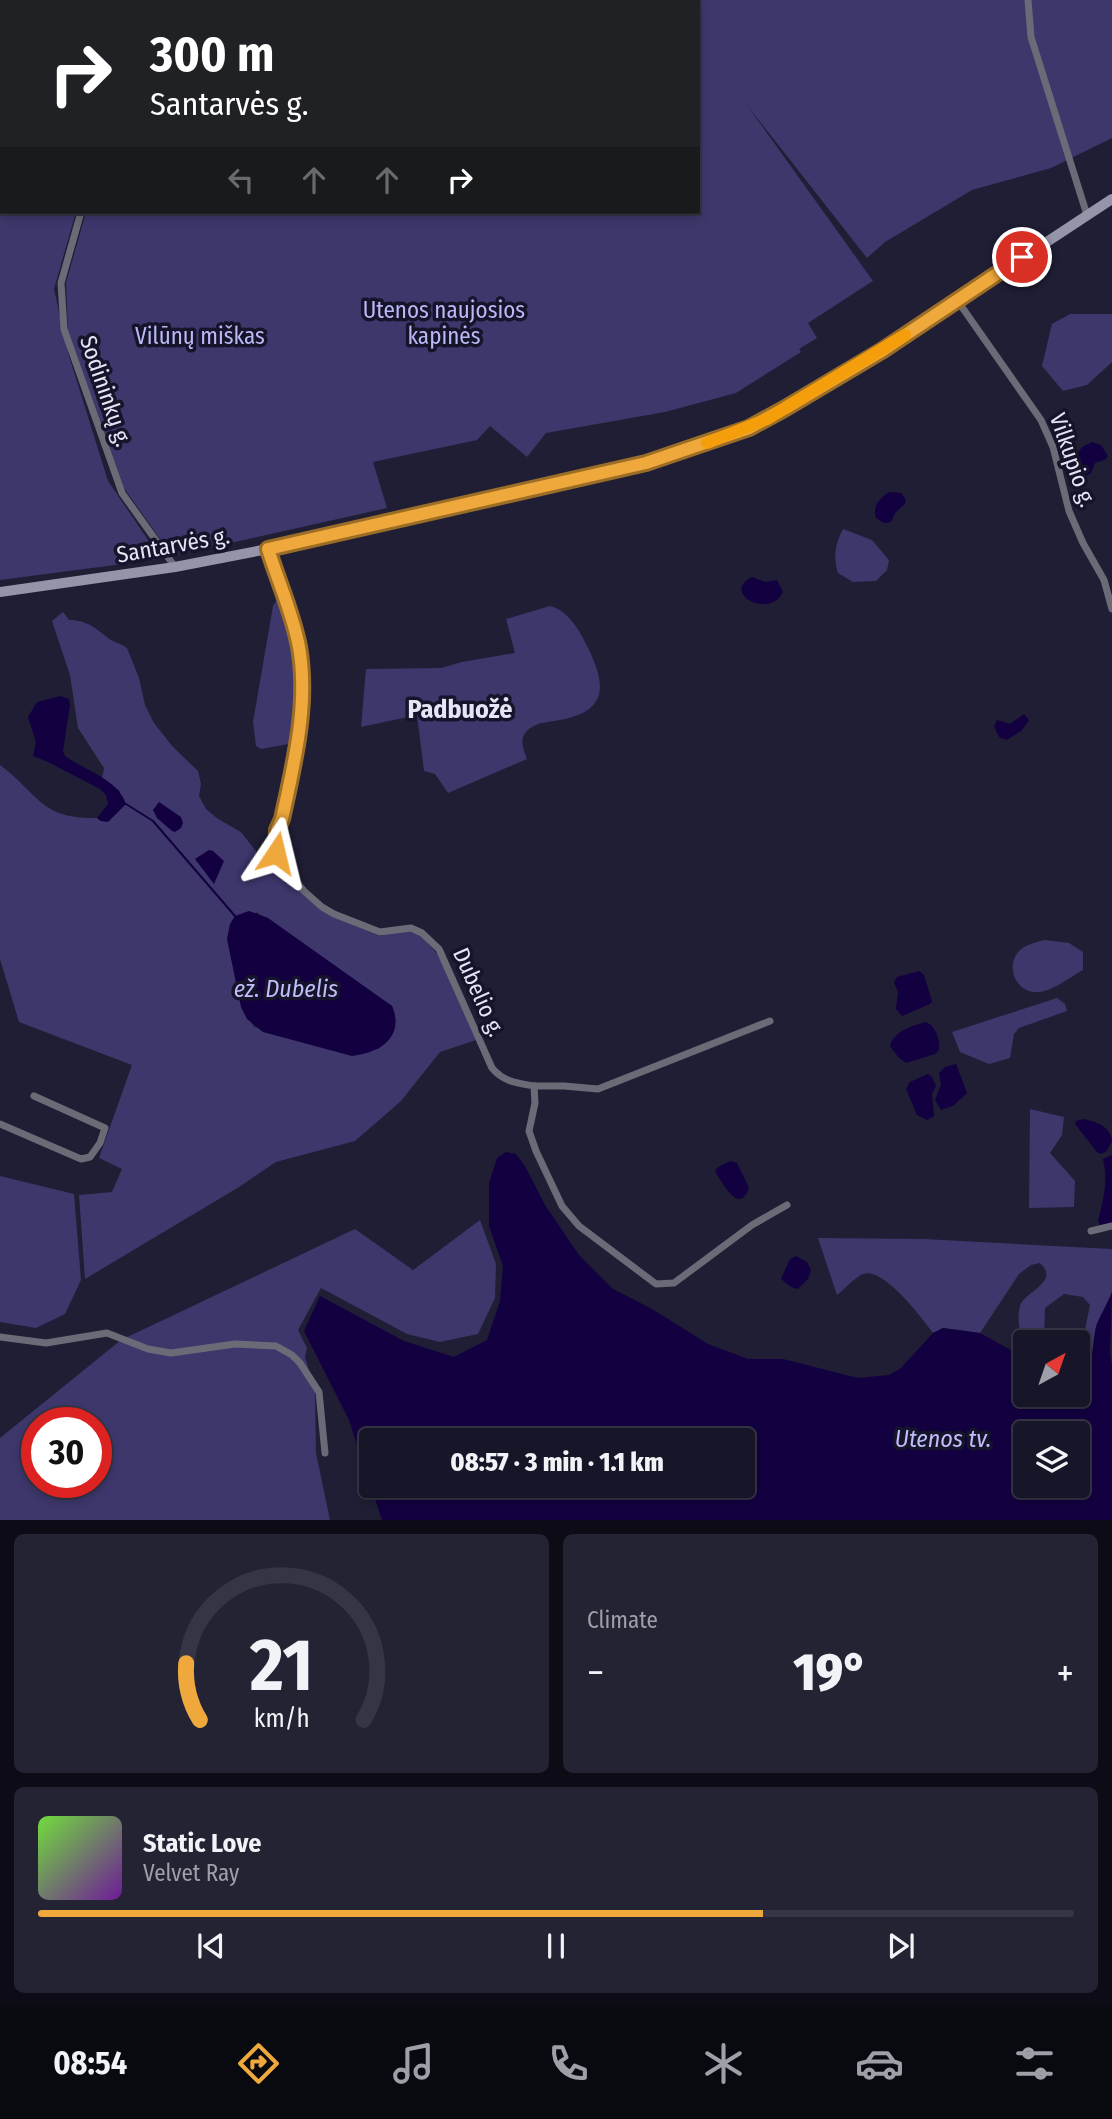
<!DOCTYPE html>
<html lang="en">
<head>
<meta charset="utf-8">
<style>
  body { margin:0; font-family:"Fira Sans Condensed",sans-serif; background:#242334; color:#f1f3f6; height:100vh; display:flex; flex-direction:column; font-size:26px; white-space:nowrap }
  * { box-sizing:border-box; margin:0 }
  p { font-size:23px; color:#9e9fa8 }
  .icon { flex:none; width:38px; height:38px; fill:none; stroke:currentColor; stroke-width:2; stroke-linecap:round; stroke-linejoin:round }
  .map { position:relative; height:1520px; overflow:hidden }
  .details { display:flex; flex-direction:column; gap:14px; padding:14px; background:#0d0c16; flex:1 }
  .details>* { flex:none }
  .banner { position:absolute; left:0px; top:0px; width:700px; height:214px; box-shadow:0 4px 10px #0003,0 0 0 2px #363545; background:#202124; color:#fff; overflow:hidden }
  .needle { width:46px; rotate:40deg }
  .buttons { position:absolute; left:1013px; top:1330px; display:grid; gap:14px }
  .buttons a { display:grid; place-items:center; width:77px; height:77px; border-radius:7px; background:#171628; box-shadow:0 4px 10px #0003,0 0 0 2px #363545; font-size:35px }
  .speed { position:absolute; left:21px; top:1407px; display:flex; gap:14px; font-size:35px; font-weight:700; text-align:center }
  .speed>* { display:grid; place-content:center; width:91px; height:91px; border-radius:50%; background:#171628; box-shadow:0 4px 10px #0003,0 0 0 2px #363545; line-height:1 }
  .speed .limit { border:10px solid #d22; background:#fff; color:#111 }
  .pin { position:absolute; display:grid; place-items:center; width:60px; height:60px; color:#fff; margin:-30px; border:4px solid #fff; border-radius:50%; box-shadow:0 2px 7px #0007 }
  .me { position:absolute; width:77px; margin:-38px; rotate:10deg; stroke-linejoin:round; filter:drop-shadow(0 0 5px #0008) }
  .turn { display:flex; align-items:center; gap:24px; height:147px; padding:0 35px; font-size:32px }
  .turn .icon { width:91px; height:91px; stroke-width:2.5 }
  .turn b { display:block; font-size:49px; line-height:60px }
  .lanes { display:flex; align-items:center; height:66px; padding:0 35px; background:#0003; justify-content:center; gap:35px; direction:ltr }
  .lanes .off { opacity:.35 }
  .big { font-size:52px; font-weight:800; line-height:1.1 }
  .details .widget { flex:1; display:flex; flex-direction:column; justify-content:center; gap:10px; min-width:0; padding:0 24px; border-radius:10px; background:#242334 }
  .details .dial { align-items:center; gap:0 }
  .dial svg { height:182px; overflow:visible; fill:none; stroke:#363545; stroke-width:7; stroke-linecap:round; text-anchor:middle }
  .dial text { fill:#f1f3f6; stroke:none }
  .song { display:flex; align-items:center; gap:21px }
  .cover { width:84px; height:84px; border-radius:10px; background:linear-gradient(135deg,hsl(100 70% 55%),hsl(280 70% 35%)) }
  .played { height:7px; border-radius:4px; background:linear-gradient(90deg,#eea83c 70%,#363545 70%) }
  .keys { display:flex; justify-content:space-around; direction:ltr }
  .heat { display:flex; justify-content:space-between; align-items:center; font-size:38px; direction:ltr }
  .details .tiles { flex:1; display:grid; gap:14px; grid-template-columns:1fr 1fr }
  .widget:last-child { grid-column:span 2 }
  .trip { position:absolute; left:359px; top:1428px; width:396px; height:70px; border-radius:7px; background:#171628; box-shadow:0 4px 10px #0003,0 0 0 2px #363545; font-weight:800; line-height:70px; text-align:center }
  .menu { display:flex; height:112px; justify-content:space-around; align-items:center; background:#090910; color:#9e9fa8 }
  .menu .icon { width:49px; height:49px }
  .menu .selected { color:#eea83c }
  .menu b { font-size:32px; color:#f1f3f6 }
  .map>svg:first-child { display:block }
  .green { fill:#3d376c; fill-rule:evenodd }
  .water { fill:#130040; fill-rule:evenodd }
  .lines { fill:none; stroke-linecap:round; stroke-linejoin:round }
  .stream { stroke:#130040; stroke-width:2 }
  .minor { stroke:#6b6b77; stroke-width:7 }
  .secondary { stroke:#9595a9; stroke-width:10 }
  .route-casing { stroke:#9b6d27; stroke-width:18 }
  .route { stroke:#eea83c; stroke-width:12 }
  .slow { stroke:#f59e0b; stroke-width:12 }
  .labels { text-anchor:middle; stroke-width:7; stroke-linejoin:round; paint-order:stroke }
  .park-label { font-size:23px; fill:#bab8f5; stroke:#16142a }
  .street-label { font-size:23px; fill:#e5e5f5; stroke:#16142a }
  .water-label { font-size:24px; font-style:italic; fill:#bfbdfa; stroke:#16142a }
  .quarter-label { font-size:26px; font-weight:bold; fill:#e5e5f5; stroke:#16142a }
</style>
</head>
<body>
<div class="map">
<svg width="1112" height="1521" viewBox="0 0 1112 1521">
  <rect width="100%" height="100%" fill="#1f1e35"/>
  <g class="green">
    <polygon points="186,0 1112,0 1112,138 1051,168 972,190 885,242 867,258 747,105 873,281 808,323 817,338 799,349 801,352 736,393 665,412 546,433 527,457 490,426 477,440 373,462 387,508 172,556 124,488 68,330 66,283 86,212 698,212 698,2 184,2"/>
    <polygon points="0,48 2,48 2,212 76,212 54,289 69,356 108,481 161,559 0,580"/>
    <polygon points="1070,314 1112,314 1112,362 1087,385 1063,391 1042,366 1052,324"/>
    <path d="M 843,529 L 872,540 L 889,560 L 887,570 L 876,581 L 853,582 L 838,573 C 833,557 835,544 843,529 Z"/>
    <polygon points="280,594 297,651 298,694 294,743 261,749 256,746 253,722 273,606"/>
    <path d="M 550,606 C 567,610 579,629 586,644 C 606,683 610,711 560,720 C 549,722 538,722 529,729 C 518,738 523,748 527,759 L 448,793 L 435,774 L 424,771 L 417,715 L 361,727 L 366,669 L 441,668 L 462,662 L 515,653 L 506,619 Z"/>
    <path d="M 63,612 L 69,620 C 88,620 96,629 111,640 C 116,643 122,644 127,648 L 139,678 L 145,705 L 154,723 L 173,747 L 198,771 L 201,784 L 199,796 L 206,809 L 218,819 L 241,832 L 259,855 L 272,859 L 281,866 L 331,916 L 380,936 L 408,931 L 415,933 L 422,936 L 439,956 L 476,1040 L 440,1052 L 401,1101 L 355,1141 L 276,1162 L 239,1187 L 85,1279 L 79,1195 L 112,1192 L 122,1169 L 99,1158 L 132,1065 L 19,1022 L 0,959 L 0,765 C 40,795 40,819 97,818 L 101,821 L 120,791 L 102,778 L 104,768 L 78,728 L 70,675 L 52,621 ZM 256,912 L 392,1006 C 400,1024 393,1038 378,1049 L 254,1027 L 241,1007 Z"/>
    <path d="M 1045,940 L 1069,943 L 1083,952 L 1083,970 C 1070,977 1053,991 1039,992 C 1016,994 1004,966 1020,950 C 1027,944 1037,942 1045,940 Z"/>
    <polygon points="1057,998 1065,1004 1067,1011 1019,1028 1014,1034 1010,1058 989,1064 960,1052 952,1032"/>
    <polygon points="1030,1109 1064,1117 1062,1135 1050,1153 1075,1181 1074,1207 1029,1208"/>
    <polygon points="0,1176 74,1194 81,1280 65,1314 36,1328 0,1322"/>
    <path d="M 480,1220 L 496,1264 L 495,1298 L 478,1334 L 440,1342 L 407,1334 L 321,1288 L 298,1330 L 307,1348 L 305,1357 L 315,1391 L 316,1453 L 330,1520 L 0,1521 L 0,1438 L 121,1340 L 355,1229 L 413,1270 ZM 37,1423 L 96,1423 L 96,1482 L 37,1482 Z"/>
    <path d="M 818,1238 L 924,1239 L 1112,1249 L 1112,1292 L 1096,1326 L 1090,1365 L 1082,1375 L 1085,1330 L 1090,1305 L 1083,1297 L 1064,1294 L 1045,1308 L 1044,1342 L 1026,1342 L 1025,1358 L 1024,1357 C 1022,1342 1016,1320 1020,1306 C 1024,1292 1061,1282 1040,1263 L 1031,1265 L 1019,1274 L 980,1333 L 943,1328 L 933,1333 C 923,1319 883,1266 863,1274 C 854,1278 845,1289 837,1295 Z"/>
  </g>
  <g class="water">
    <polygon points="1092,442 1101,445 1108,456 1106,459 1095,463 1091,473 1086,476 1080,472 1076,456 1082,447"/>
    <path d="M 889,492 L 901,493 L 906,500 L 905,504 L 895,513 L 891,522 L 884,523 L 876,518 C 872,506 880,498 889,492 Z"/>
    <path d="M 752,577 L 765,582 L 777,580 L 783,592 C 770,620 720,593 752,577 Z"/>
    <path d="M 61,696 L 69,699 L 70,705 L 63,751 L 65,756 C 84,770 118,779 126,804 L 108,822 L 101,821 L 97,818 L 108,804 L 106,795 L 100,789 L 48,762 L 33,756 L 36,742 L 28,717 L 37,702 Z"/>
    <polygon points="1024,714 1029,720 1022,730 1007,740 999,737 994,726 997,720 1010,724"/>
    <polygon points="159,802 181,817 183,823 181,828 175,832 172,831 157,818 153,810"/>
    <polygon points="209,850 213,851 224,861 214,884 195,859"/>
    <path d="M 249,911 L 268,918 L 392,1006 C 405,1037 380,1053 352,1056 L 263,1032 L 247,1019 L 241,1007 L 227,939 L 230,924 L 235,916 Z"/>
    <polygon points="919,971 924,975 932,1001 930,1004 902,1016 896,1009 898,992 894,982 897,977"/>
    <path d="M 926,1022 C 936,1026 940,1040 939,1050 L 935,1054 L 906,1063 L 899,1058 L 890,1046 C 894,1031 912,1026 926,1022 Z"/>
    <polygon points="956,1064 967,1093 953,1106 941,1110 935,1100 941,1085 939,1073 945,1067"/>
    <polygon points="928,1074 932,1077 936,1086 932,1094 934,1116 927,1120 917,1115 906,1089 910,1082"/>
    <path d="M 1083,1119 C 1097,1122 1110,1126 1112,1141 L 1106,1152 L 1100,1154 L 1097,1152 L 1075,1124 L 1076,1121 Z"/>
    <path d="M 506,1152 L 516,1154 L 525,1166 L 545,1205 L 579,1255 L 613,1289 L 652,1309 L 708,1344 L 748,1359 L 783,1359 L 858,1378 L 889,1375 L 901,1368 L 933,1333 L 943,1328 L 980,1333 L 1025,1358 L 1026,1395 L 1078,1395 L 1078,1376 C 1097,1368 1091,1341 1097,1324 C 1101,1313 1108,1304 1112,1292 L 1110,1353 L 1112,1366 L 1112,1520 L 382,1520 L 349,1420 L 304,1331 L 320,1296 L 404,1341 L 454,1357 L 487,1340 L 500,1301 L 503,1266 L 489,1226 L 489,1183 L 497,1158 ZM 1026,1433 L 1078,1433 L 1078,1486 L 1026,1486 ZM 371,1440 L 742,1440 L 742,1486 L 371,1486 Z"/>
    <path d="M 1112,1155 L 1112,1223 L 1100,1225 L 1098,1220 C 1104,1200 1108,1179 1103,1159 Z"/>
    <path d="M 731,1161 L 737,1163 L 749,1188 C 739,1216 722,1182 715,1171 L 718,1167 Z"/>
    <polygon points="796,1256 807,1262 811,1270 808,1279 798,1289 791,1287 781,1279 790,1259"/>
  </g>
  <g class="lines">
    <polyline class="stream" points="126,804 153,821 235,916"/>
    <g class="minor">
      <polyline points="1028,0 1031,37 1087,215"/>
      <polyline points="180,2 181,0"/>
      <polyline points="81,212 61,283 64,329 122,493 175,567"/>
      <polyline points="957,300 1041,420 1053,447 1069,511 1083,543 1104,580 1112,609"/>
      <path d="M 268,549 L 296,633 L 301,667 L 302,699 L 297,748 L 276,840 L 276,853 L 280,862 L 304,891 L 322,907 L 334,914 L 380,932 L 411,928 L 422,933 L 439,949 L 492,1068 C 504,1082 516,1083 534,1086 L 535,1103 L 529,1131 L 536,1151 L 562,1206 L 579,1226 L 656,1284 L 674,1283 L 752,1225 L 787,1205"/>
      <polyline points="534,1086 564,1086 598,1089 770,1021"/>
      <polyline points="0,1124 81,1159 90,1157 100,1143 105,1128 34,1096"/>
      <polyline points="1091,1231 1112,1226"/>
      <polyline points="0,1337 46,1343 107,1333 148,1349 171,1353 235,1344 276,1346 292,1355 300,1363 319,1392 325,1453"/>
    </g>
    <polyline class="secondary" points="0,592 175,567 268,549 646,463 728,436 767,419 883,350 1112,199"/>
  </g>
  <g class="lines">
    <g class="route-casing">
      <path id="route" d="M 276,853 L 277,830 L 282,819 C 294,764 309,704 299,647 C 293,614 278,581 268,549 L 646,463 L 749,428 L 784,409 L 883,350 L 1022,257"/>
    </g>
    <use href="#route" class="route"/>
    <polyline class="slow" points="707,443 767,419 905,335"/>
  </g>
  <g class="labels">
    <g class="park-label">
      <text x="444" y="318">Utenos naujosios<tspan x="444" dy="26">kapinės</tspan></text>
      <text x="200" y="344">Vilūnų miškas</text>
    </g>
    <g class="street-label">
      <text transform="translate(106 391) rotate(71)" y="8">Sodininkų g.</text>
      <text transform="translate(1073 460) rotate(71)" y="8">Vilkupio g.</text>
      <text transform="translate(173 545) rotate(-10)" y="8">Santarvės g.</text>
      <text transform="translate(479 992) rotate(66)" y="8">Dubelio g.</text>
    </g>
    <g class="water-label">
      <text x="286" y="997">ež. Dubelis</text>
      <text x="943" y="1447">Utenos tv.</text>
    </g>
    <g class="quarter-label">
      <text x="460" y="718">Padbuožė</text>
    </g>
  </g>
</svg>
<div class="buttons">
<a><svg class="needle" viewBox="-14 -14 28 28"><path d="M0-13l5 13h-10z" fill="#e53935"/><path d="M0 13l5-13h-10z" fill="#9e9fa8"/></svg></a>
<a><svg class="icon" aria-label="layers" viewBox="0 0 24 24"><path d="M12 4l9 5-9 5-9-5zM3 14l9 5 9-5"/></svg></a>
</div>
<div class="speed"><div class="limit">30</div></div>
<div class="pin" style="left:1022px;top:257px;background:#d93025"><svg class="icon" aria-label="arrive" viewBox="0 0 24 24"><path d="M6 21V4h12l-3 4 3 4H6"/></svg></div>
<svg class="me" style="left:276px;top:853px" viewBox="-20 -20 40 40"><path d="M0-17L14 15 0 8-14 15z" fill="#eea83c" stroke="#fff" stroke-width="4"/></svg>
<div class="trip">08:57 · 3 min · 1.1 km</div>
<div class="banner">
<div class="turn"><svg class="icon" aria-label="right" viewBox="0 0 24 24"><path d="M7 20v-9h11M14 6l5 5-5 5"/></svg><div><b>300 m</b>Santarvės g.</div></div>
<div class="lanes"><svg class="icon off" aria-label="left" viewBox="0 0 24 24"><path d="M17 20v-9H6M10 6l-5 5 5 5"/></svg><svg class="icon off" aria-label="ahead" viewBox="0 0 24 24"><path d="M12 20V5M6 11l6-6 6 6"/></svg><svg class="icon off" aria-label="ahead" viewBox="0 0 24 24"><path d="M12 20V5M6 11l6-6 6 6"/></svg><svg class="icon" aria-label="right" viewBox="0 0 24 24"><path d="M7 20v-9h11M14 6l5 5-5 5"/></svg></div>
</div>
</div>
<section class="details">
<div class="tiles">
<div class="widget dial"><svg viewBox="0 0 100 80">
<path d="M14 69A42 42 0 1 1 86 69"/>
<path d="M14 69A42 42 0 0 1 8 44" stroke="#eea83c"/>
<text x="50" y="56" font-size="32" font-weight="700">21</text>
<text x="50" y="72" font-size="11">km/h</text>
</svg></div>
<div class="widget"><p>Climate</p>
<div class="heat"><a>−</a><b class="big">19°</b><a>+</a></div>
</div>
<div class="widget">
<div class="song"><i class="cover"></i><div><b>Static Love</b><p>Velvet Ray</p></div></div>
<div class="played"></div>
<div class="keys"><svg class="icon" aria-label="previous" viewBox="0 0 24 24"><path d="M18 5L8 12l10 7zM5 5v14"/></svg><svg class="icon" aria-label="pause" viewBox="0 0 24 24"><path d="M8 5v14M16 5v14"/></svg><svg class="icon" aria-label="next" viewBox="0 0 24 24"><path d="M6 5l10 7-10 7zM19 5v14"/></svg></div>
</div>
</div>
</section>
<nav class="menu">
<b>08:54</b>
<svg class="icon selected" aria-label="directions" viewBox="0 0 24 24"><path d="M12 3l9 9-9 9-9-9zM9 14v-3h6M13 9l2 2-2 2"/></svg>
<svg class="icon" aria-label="music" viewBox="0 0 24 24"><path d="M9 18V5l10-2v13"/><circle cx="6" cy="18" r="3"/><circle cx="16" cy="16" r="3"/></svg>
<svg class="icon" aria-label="phone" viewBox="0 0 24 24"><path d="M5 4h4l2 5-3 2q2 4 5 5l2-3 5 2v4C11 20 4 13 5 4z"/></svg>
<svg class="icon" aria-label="climate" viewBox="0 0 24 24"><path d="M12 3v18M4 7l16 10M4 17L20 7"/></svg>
<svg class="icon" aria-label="car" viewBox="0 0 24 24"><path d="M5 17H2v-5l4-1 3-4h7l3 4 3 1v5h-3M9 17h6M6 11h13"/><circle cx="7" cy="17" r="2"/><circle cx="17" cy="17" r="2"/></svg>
<svg class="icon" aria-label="filters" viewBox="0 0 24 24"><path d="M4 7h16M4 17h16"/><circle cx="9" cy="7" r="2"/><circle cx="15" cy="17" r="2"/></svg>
</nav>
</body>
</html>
